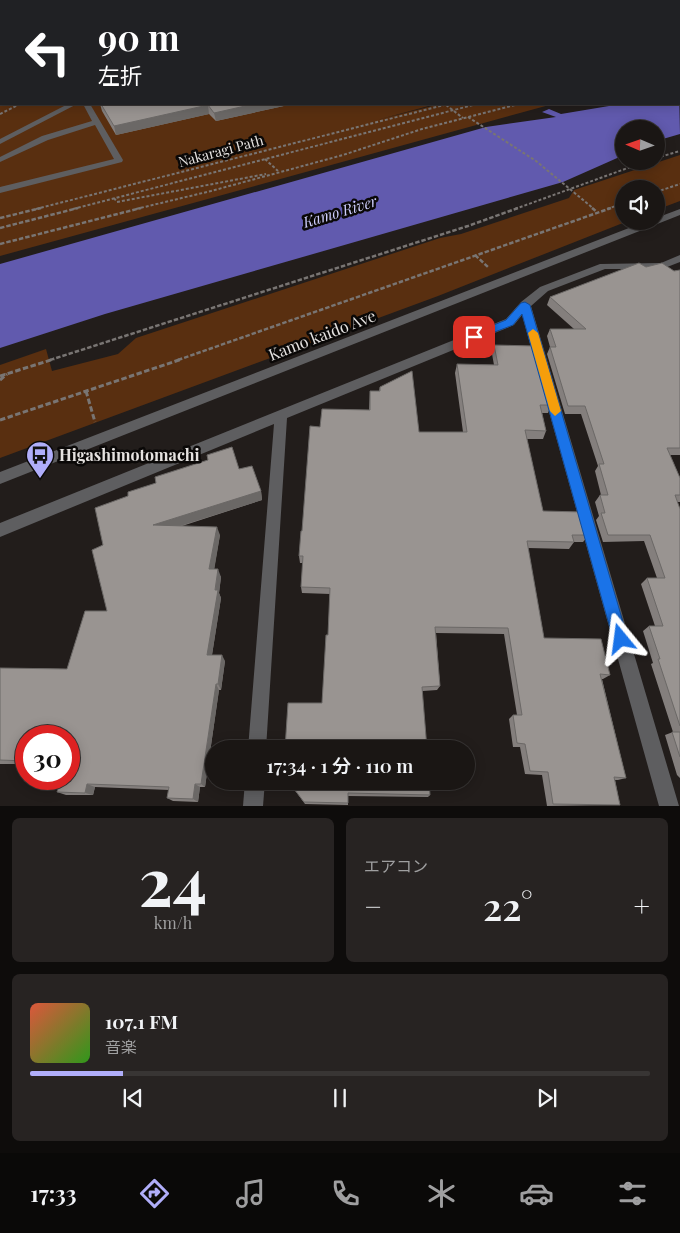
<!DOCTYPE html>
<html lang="ja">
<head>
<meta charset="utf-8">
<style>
  body { margin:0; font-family:"Playfair Display","Noto Sans JP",serif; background:#272322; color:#f1f3f6; height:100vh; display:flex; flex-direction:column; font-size:19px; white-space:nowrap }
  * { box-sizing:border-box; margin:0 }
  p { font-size:16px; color:#9f9fa0 }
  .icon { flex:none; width:28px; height:28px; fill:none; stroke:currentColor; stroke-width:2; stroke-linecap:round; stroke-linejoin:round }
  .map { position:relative; height:806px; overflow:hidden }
  .side { display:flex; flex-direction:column; gap:12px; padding:12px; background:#0e0c0b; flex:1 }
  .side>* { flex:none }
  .banner { position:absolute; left:0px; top:0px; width:680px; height:105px; box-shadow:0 2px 12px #0003,0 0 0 1px #383534; background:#202124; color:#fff; overflow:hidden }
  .needle { width:32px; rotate:272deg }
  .tools { position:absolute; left:615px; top:120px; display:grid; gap:10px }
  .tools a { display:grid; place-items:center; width:50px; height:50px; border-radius:50%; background:#1a1614; box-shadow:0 2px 12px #0003,0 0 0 1px #383534; font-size:25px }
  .speed { position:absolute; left:15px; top:725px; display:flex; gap:10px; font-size:25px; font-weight:700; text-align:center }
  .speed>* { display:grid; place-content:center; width:65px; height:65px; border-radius:50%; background:#1a1614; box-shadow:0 2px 12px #0003,0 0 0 1px #383534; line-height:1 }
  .speed .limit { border:8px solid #d22; background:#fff; color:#111 }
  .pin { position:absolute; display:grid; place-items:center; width:42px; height:42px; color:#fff; margin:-21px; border-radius:10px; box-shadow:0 2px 8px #0006 }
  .me { position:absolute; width:55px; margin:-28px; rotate:344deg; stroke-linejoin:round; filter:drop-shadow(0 0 4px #0008) }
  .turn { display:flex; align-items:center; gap:18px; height:105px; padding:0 15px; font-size:22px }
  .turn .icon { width:65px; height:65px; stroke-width:2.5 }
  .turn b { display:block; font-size:35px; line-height:42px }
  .big { font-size:38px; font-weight:600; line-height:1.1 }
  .side .widget { flex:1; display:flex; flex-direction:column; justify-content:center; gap:8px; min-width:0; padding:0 18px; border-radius:8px; background:#272322 }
  .side .dial { align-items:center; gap:0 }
  .dial b { font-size:65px; line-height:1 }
  .song { display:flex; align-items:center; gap:15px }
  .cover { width:60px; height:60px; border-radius:8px; background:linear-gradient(135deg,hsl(10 70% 55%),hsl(110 70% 35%)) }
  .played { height:5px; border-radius:2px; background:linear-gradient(90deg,#b0aefa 15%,#383534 15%) }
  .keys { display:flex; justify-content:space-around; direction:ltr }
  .heat { display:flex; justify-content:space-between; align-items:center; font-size:28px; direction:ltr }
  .side .tiles { flex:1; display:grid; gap:12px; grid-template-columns:1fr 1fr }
  .widget:last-child { grid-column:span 2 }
  .trip { position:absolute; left:205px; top:740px; width:270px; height:50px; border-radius:25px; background:#1a1614; box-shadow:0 2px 12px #0003,0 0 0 1px #383534; font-weight:600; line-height:50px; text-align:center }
  .tab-bar { display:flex; height:80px; justify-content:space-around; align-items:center; background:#0a0908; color:#9f9fa0 }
  .tab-bar .icon { width:35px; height:35px }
  .tab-bar .current { color:#b0aefa }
  .tab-bar b { font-size:22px; color:#f1f3f6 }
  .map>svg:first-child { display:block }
  .green { fill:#592f10 }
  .water { fill:#615aae }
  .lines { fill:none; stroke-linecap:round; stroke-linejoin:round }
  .stream { fill:#615aae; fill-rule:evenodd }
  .path-far3 { stroke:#797573; stroke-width:1; stroke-dasharray:2.5 1; stroke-linecap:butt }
  .path-far2 { stroke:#797573; stroke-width:2; stroke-dasharray:3 2; stroke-linecap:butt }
  .path-far1 { stroke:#797573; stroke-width:2.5; stroke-dasharray:4.5 2; stroke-linecap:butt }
  .path { stroke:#797573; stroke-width:3; stroke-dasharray:5.5 2.5; stroke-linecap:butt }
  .minor { fill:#5e5e60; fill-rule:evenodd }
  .wall { fill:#847f7d }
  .shaded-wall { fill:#6b6866 }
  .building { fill:#999491; stroke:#6b6866 }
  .route { fill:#1a73e8; stroke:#114b97 }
  .slow { fill:#f59e0b }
  .labels { text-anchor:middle; stroke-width:5; stroke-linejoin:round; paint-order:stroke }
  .far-street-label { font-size:14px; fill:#e5e2e0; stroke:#0a0807 }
  .far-water-label { font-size:15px; font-style:italic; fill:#cecefd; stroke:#0a0807 }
  .street-label { font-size:16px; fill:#e5e2e0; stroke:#0a0807 }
  .poi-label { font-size:16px; font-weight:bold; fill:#e5e2e0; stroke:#0a0807; text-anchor:start }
</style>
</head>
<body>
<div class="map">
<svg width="680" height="806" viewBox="0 0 680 806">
  <rect width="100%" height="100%" fill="#221d1b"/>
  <g class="green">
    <polygon points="0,0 680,0 680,41 679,1 1,1 1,104 436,104 377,120 440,104 553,104 0,256"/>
    <polygon points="680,155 680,201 656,210 656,189 624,189 624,221 628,221 438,296 0,458 0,365 46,349 52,371 118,354 136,338 440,238 461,234 569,198 574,190"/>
  </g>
  <polygon class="water" points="679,89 680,134 656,141 656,129 624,129 624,155 563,182 105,314 0,348 0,264 486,127 556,117 542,112 549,109 561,114 621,104 679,104"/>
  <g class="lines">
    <rect class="stream" x="0" y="13" width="1" height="2"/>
    <g class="path-far3">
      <polyline points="166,0 171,1"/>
      <polyline points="22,1 24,0"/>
      <polyline points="58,1 61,0"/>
      <polyline points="239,1 245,0"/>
      <polyline points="276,1 282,0"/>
      <polyline points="0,82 1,80"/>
    </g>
    <g class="path-far2">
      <polyline points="446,105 463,118"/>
      <polyline points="0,114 20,104"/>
      <polyline points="468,117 536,161 594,209"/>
      <polyline points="656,158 680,151"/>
      <polyline points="265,159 278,171"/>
      <polyline points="656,192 680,184"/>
      <polyline points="114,198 117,202 266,174"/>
      <polyline points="36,209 448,104"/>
      <polyline points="73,209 477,104"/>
      <polyline points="136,209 211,191 343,155 422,129 519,104"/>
      <polyline points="515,209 647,161"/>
      <polyline points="607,209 624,203"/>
    </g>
    <g class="path-far1">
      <polyline points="592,208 597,212"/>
      <polyline points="0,218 41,208"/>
      <polyline points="0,228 78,208"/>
      <polyline points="0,244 141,208"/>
      <polyline points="475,255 488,267"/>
      <polyline points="50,360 468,226 518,208"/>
      <polyline points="178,360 611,208"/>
    </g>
    <g class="path">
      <polyline points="0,376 54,359"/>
      <polyline points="0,380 7,374"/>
      <polyline points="86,391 95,422"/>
      <polyline points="0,420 182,359"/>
    </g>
    <g class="minor">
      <rect x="312" y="0" width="6" height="1"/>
      <polygon points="0,29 1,30 1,34 0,34"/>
      <polygon points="68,104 77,104 0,144 0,139"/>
      <polygon points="83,104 90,104 123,160 122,162 0,193 0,187 114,159 95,125 48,140 0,162 0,157 42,136 92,121"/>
      <polygon points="680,209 680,215 0,484 0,472 647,221 656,221 656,218"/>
      <polygon points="680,255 680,262 662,269 605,269 548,291 531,306 679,806 659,806 522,315 514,325 287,418 266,749 248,749 274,424 0,537 0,523 506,319 521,302 540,287 600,264 661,263"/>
      <polygon points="245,781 265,781 263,806 243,806"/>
    </g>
  </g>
  <g class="wall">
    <polygon points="100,104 293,104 216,121 209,114 116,135 102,111"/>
    <polygon points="646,267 674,271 680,270 680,455 670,455 680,478 680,502 677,502 680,509 680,778 677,775 665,735 673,732 651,664 653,663 643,631 649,626 655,626 641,584 647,578 657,578 644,541 603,542 596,520 599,516 595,502 600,495 601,495 595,471 598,466 581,414 565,414 547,354 550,347 547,336 550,329 574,329 547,305 550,297"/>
    <polygon points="494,345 551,405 548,413 542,413 546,431 543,439 527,439 543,511 589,535 583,542 574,542 569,549 528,548 544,638 610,675 603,679 602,679 626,778 618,780 615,780 620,805 547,806 542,775 525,774 520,747 513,747 509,719 513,715 517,715 504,634 436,633 440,686 437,690 423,691 322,703 328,635 330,594 302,593 301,587 303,563 300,563 299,556 320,427 369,410 370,391 379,391 380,387 419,432 463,432 455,373 457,364 494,365 492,354"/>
    <polygon points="239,469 261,491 262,500 182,526 220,535 214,569 221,577 219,593 221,598 212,655 225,661 221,690 219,690 205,787 200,787 198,802 173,801 167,798 169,790 95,787 93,795 66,795 57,792 69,779 69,736 26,736 26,764 0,764 0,668 67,669 107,611 103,545 128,496 156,483"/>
    <polygon points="288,781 430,795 428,797 348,796 348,805 305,804"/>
  </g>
  <g class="shaded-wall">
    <polygon points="254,104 293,104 216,121 214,113"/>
    <polygon points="298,104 307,104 298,106"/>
    <polygon points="208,105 209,114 116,135 114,126"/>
    <polygon points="261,491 262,500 158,533 153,525"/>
    <polygon points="217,527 220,535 213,577 209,569"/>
    <polygon points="218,569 221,577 219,593 221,598 211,661 207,655"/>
    <polygon points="222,655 225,661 221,690 218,684"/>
    <polygon points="216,684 219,690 205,787 201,784"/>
    <polygon points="87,784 95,787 93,795 85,793"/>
    <polygon points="195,784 200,787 198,802 193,799"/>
  </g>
  <g class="building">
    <polygon points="462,0 509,0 514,1 461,1"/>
    <polygon points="101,104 254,104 214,113 208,105 114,126"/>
    <polygon points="639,263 646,267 662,263 674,271 680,270 680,448 667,448 680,478 680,495 675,495 680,509 680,726 658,659 660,659 649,626 663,626 647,578 665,578 650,535 608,535 601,513 605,513 600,495 608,495 599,464 604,464 585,406 568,406 550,347 556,347 550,329 586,329 550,297"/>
    <polygon points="494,345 534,346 551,405 540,405 546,431 525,430 543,511 582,512 589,535 572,535 574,542 527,541 544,638 601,639 610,675 600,674 626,778 614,777 620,805 553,804 548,772 530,771 525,744 517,743 513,715 522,715 508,628 435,627 440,686 422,687 427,749 285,749 288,703 322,703 326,635 328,635 330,588 301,587 303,556 299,556 301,531 302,531 310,426 320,427 322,409 370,410 370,391 380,391 380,387 412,371 419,432 467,432 457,364 498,365"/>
    <polygon points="232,447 239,469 252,466 261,491 153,525 217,527 209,569 218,569 215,590 218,590 207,655 222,655 218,684 216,684 201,784 195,784 193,799 167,798 169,787 87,784 85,793 57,792 61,779 69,779 69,736 26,736 26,761 0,760 0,668 67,669 85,611 107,611 92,550 103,545 95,508 128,496 128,492 156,483 155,477 208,460 207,455"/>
    <polygon points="672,732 680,732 680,757"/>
    <polygon points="288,781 429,781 430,795 348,793 348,803 304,802"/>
  </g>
  <polygon class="route" points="525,302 530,305 628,639 626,644 621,646 616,644 613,639 522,314 513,325 474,340 469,337 471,334 506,320 521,303"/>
  <polygon class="slow" points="533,329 538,333 561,411 555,416 550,411 528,333"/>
  <defs>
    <g id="bus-pin" transform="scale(1.4375)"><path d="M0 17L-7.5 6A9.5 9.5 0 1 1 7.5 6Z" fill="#b0aefa" stroke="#0a0807"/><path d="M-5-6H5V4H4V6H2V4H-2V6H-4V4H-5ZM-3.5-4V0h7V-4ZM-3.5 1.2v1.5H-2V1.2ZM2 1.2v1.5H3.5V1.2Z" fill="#111"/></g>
  </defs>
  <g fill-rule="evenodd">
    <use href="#bus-pin" x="40" y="455"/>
  </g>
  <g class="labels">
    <g class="far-street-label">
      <text transform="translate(221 151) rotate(-15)" y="5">Nakaragi Path</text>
    </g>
    <g class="far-water-label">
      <text transform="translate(340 212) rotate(-17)" y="5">Kamo River</text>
    </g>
    <g class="street-label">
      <text transform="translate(322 335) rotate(-21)" y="6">Kamo kaido Ave</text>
    </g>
    <g class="poi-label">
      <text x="59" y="461">Higashimotomachi</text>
    </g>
  </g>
</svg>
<div class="tools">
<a><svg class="needle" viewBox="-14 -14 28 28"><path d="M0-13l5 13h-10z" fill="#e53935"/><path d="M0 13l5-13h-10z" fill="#9f9fa0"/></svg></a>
<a><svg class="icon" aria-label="sound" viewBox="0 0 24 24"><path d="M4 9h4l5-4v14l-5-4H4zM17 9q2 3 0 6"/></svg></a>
</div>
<div class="speed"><div class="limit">30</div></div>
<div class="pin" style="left:474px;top:337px;background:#d93025"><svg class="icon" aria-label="arrive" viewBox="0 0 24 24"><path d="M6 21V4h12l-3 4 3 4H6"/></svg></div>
<svg class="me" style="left:621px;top:639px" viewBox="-20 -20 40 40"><path d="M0-17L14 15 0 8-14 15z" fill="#1a73e8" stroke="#fff" stroke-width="4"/></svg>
<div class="trip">17:34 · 1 分 · 110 m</div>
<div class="banner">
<div class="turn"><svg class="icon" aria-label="left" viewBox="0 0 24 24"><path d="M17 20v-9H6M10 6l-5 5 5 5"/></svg><div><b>90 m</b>左折</div></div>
</div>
</div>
<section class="side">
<div class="tiles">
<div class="widget dial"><b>24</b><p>km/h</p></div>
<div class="widget"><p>エアコン</p>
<div class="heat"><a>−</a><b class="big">22°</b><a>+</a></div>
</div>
<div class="widget">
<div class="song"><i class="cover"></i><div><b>107.1 FM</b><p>音楽</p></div></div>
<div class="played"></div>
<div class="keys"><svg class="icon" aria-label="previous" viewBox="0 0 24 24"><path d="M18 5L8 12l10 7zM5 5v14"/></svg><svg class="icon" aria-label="pause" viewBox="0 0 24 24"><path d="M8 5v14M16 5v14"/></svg><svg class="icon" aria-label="next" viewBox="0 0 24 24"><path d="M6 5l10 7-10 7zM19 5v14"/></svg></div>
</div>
</div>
</section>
<nav class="tab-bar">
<b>17:33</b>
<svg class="icon current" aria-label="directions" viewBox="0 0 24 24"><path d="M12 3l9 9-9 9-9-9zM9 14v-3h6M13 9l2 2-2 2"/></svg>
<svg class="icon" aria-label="music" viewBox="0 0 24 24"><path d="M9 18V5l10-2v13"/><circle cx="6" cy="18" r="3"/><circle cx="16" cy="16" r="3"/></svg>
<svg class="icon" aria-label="phone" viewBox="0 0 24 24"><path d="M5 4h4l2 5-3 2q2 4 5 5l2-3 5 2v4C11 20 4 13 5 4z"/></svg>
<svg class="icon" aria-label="climate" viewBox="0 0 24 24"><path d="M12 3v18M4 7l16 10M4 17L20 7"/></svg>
<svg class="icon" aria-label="car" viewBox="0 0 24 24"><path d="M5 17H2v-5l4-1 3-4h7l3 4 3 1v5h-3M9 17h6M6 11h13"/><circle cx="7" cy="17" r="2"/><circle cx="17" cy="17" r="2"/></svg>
<svg class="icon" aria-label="filters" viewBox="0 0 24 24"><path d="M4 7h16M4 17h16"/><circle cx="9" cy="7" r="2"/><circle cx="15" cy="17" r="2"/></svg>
</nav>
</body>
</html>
